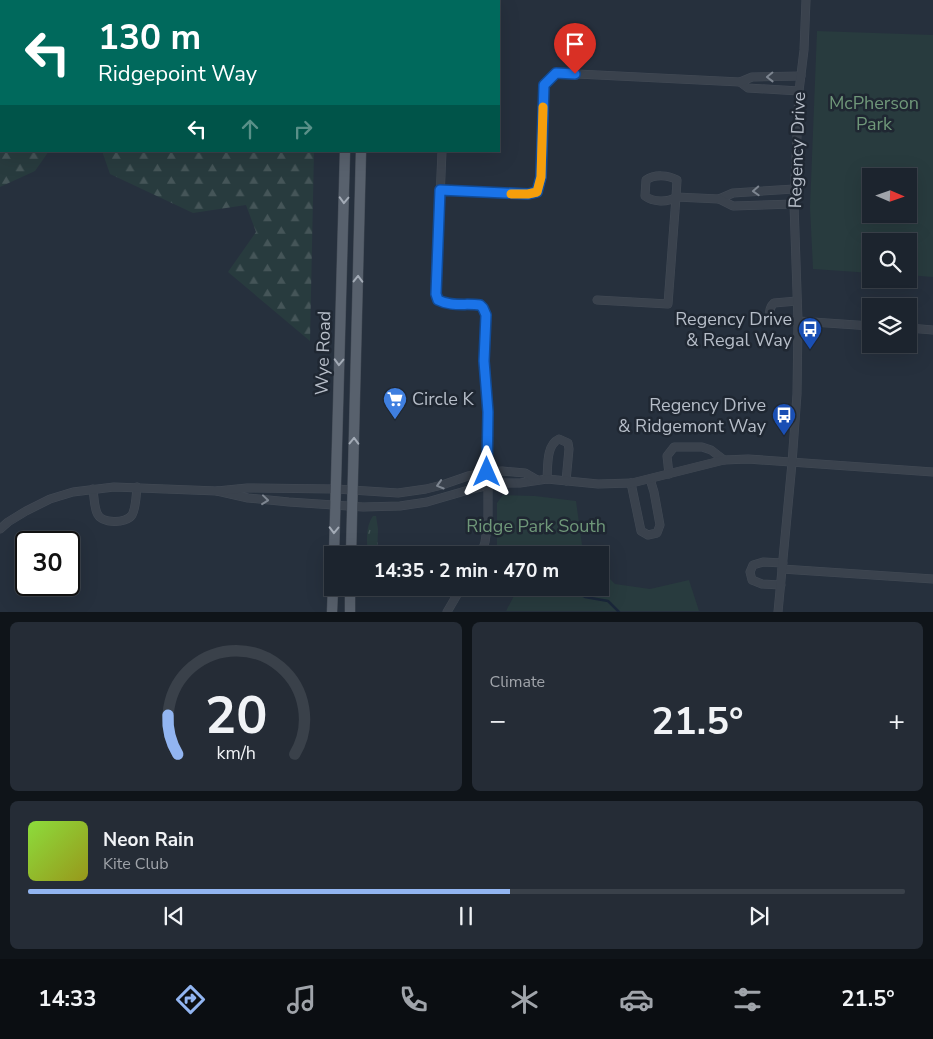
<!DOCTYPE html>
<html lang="en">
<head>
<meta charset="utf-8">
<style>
  body { margin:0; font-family:"Nunito Sans",sans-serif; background:#252c36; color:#f1f3f6; height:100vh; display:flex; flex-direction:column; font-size:19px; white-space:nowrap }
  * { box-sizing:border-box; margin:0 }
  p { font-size:16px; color:#a0a4aa }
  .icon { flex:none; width:28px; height:28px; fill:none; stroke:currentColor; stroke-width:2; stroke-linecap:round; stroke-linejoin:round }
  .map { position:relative; height:612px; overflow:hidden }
  .drawer { display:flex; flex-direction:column; gap:10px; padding:10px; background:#0f1419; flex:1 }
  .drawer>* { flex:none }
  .top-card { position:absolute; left:0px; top:0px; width:500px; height:152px; box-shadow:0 5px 20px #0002,0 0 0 1px #3a414a; background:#00695c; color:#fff; overflow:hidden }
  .needle { width:32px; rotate:92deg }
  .tools { position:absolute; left:862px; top:168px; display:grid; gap:10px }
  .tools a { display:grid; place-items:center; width:55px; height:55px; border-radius:0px; background:#1c242e; box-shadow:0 5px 20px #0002,0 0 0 1px #3a414a; font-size:25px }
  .speed { position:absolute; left:15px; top:531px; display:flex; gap:10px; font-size:25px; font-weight:700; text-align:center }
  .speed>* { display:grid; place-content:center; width:65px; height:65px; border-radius:50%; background:#1c242e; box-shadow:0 5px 20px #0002,0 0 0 1px #3a414a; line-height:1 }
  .speed .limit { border:2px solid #111; border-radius:8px; background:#fff; color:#111 }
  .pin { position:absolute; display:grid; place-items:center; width:42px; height:42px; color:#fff; margin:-51px -21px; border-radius:50% 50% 50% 0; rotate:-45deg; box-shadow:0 0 5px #0007 }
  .pin .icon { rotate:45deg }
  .me { position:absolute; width:55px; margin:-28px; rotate:0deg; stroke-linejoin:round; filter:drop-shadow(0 0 4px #0008) }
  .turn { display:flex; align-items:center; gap:18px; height:105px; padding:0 15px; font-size:22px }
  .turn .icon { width:65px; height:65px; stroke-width:2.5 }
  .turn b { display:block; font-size:35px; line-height:42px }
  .lanes { display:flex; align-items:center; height:48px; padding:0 15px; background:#0003; justify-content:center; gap:25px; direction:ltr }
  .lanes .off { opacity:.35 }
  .big { font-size:38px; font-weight:700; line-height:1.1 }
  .drawer .tile { flex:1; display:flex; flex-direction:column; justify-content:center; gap:8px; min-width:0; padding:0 18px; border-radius:8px; background:#252c36 }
  .drawer .dial { align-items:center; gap:0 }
  .dial svg { height:130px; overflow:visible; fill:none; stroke:#3a414a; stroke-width:7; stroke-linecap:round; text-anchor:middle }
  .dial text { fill:#f1f3f6; stroke:none }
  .song { display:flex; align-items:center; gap:15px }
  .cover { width:60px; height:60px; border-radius:8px; background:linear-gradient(135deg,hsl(90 70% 55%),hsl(60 70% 35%)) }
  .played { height:5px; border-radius:2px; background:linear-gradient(90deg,#92b5f1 55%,#3a414a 55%) }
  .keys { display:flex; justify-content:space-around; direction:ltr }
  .heat { display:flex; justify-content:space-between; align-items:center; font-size:28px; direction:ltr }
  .drawer .tiles { flex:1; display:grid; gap:10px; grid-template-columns:1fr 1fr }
  .tile:last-child { grid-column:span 2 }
  .trip { position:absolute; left:324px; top:546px; width:285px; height:50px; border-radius:0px; background:#1c242e; box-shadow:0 5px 20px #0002,0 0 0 1px #3a414a; font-weight:700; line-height:50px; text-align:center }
  .menu { display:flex; height:80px; justify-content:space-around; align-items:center; background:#0b0e12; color:#a0a4aa }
  .menu .icon { width:35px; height:35px }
  .menu .current { color:#92b5f1 }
  .menu b { font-size:22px; color:#f1f3f6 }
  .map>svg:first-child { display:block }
  .grass { fill:url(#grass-tufts) }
  .forest { fill:url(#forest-firs) }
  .park { fill:#283b3e; fill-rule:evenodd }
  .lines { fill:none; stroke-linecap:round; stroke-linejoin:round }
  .stream { stroke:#1a273a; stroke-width:2.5 }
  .minor-casing { stroke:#434b56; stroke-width:9 }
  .major-casing { stroke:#434b56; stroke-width:11 }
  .minor { stroke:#3a424d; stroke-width:8 }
  .major { stroke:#58616d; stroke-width:10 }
  .oneway { stroke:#7e8691 }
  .oneway2 { stroke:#a3abb6 }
  .route-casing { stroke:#114b97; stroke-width:12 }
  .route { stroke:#1a73e8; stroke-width:9 }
  .slow { stroke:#f59e0b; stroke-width:9 }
  .labels { text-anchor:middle; stroke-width:5; stroke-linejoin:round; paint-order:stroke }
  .park-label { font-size:18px; fill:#6f9779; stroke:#1f2732 }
  .street-label { font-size:18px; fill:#b6bdc8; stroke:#1f2732 }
  .poi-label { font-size:18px; fill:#b6bdc8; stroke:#1f2732; text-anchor:end }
</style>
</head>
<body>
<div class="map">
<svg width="933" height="612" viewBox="0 0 933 612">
  <defs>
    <pattern id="grass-tufts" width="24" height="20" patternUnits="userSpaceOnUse" patternTransform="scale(1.25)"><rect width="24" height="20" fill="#283b3e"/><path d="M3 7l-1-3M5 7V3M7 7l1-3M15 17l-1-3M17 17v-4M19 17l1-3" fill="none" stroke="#455558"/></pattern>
    <pattern id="forest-firs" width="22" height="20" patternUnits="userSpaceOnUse" patternTransform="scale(1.25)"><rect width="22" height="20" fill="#283b3e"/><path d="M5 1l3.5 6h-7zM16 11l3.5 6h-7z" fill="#455558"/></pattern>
  </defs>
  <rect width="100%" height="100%" fill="#26303d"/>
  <path class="grass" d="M 373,516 L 376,516 L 378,529 L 377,555 L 368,555 C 367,543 365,527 373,516 Z"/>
  <g class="forest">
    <polygon points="0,0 41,0 41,1 1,1 1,151 49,151 35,171 0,187"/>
    <rect x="83" y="0" width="235" height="1"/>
    <polygon points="102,151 314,151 310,341 228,272 256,232 246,205 193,213 110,174"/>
  </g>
  <g class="park">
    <path d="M 817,31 L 933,35 L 933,277 L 909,275 L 909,241 L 871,241 L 871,273 L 813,269 L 810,207 ZM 871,176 L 909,176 L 909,214 L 871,214 Z"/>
    <polygon points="503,495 535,496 576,501 583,552 586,555 493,555 497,544 497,503"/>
    <polygon points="600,569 615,584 650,589 689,580 699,611 506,611 518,588 600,588"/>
  </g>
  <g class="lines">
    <polyline class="stream" points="568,588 585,597 608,601 619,612"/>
    <g class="minor-casing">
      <g id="minor">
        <polyline points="740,82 748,88 799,91"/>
        <path d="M 442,151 L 436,294 C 442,309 467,304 480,305 L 483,308 L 485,315 L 485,361 L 488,412 L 488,522 L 485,542 L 481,555"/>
        <polyline points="441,190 528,195 537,192 541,177 544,85 557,73 740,82 752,77 801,76"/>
        <polyline points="719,199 733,193 794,189"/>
        <path d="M 597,300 L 668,304 L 676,197 L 677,180 C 668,175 655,174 646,180 L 645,196 C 653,202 667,203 676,197 L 719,199 L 733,206 L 794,204"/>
        <path d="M 797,301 L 774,303 C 769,308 767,316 775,320 L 798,321 L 871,326"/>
        <polyline points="909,328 933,330"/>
        <polyline points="669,474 667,456 674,447 702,447 711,450 724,460"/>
        <path d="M 547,479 C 548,466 546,445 559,439 L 568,443 L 569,449 L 566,481"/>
        <polyline points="631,483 641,531 648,535 657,533 660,525 654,492 650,479"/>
        <path d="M 93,489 C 94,496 94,506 97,513 C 101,524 126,524 132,515 C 136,508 136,496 137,487"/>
        <polyline points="217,491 248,498 289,502 363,507 400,506 427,502 472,489 498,483 520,483 547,479 598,484 632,483 724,460 748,459 933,472"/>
        <polyline points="0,529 8,522 26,511 50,499 73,492 114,487 217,491 247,488 336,489 398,493 426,489 442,485 468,476 490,472 502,471 525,473 537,480"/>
        <polyline points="782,569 933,579"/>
        <polyline points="781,585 762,584 752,580 750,572 753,565 763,562 783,563"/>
        <polyline points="447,612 461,588"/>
        <polyline points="778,612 792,463 797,394 798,321 794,204 799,91 804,50 806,0"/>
      </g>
    </g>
    <g class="major-casing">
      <g id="major">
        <polyline points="349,1 349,0"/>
        <polyline points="365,1 365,0"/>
        <polyline points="334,555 345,151"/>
        <polyline points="351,555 361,151"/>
        <polyline points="332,612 333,588"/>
        <polyline points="350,612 350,588"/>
      </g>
    </g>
    <use href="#minor" class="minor"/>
    <use href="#major" class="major"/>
  </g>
  <defs><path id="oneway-chevron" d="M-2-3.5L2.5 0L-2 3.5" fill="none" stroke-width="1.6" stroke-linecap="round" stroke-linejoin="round" transform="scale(1.25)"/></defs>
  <g class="oneway">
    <use href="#oneway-chevron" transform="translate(770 77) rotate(179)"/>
    <use href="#oneway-chevron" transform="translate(756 191) rotate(177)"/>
    <use href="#oneway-chevron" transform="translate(440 485) rotate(163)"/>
    <use href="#oneway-chevron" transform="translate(265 500) rotate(6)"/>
  </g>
  <g class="oneway2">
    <use href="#oneway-chevron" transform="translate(344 200) rotate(92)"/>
    <use href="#oneway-chevron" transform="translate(358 279) rotate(-89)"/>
    <use href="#oneway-chevron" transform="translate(339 362) rotate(92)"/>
    <use href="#oneway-chevron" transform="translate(354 441) rotate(-89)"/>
    <use href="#oneway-chevron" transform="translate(334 530) rotate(91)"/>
  </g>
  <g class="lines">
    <g class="route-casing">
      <path id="route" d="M 487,472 L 488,412 L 484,361 L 486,315 L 483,308 L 480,305 C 466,303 451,307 438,300 L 436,294 L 440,190 L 528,194 L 537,192 L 541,177 L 544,85 L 556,73 L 575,74"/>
    </g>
    <use href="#route" class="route"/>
    <polyline class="slow" points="511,194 528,194 537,192 541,177 543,107"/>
  </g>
  <defs>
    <g id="bus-pin" transform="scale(1.25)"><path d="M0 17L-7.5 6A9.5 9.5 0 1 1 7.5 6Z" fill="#1a4fb4" stroke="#1f2732"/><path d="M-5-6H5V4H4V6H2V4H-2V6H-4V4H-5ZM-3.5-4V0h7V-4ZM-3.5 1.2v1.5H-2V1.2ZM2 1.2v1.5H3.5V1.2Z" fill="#fff"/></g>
    <g id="supermarket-pin" transform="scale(1.25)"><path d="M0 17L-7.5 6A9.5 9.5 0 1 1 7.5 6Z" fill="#3f7fe0" stroke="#1f2732"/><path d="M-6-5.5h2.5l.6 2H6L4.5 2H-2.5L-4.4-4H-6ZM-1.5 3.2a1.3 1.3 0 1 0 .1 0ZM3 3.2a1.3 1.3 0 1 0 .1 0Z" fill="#fff"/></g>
  </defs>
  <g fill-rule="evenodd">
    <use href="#bus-pin" x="810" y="329"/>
    <use href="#supermarket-pin" x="395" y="399"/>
    <use href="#bus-pin" x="784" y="415"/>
  </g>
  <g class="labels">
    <g class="park-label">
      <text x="874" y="109">McPherson<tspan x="874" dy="21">Park</tspan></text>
      <text x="536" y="532">Ridge Park South</text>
    </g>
    <g class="street-label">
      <text transform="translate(797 150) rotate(-88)" y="6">Regency Drive</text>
      <text transform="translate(323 353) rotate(-88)" y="6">Wye Road</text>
    </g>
    <g class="poi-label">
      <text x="792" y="325">Regency Drive<tspan x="792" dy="21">&amp; Regal Way</tspan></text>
      <text x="412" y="405" text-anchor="start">Circle K</text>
      <text x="766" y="411">Regency Drive<tspan x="766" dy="21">&amp; Ridgemont Way</tspan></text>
    </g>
  </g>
</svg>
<div class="tools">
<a><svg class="needle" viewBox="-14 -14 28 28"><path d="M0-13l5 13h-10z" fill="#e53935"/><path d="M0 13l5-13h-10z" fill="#a0a4aa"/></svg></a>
<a><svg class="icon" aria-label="search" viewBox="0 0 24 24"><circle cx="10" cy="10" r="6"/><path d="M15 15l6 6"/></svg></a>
<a><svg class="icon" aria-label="layers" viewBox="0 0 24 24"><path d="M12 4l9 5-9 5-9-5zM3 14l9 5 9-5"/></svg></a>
</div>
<div class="speed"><div class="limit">30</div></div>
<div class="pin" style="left:575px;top:74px;background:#d93025"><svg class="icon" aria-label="arrive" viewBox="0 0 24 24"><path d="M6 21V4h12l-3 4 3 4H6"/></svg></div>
<svg class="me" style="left:487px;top:472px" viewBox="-20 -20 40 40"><path d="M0-17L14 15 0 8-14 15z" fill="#1a73e8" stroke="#fff" stroke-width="4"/></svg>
<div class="trip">14:35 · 2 min · 470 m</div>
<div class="top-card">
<div class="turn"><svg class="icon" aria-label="left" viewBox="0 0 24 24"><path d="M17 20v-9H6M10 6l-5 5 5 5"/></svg><div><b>130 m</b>Ridgepoint Way</div></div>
<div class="lanes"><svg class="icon" aria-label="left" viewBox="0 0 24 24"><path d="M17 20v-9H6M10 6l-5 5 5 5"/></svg><svg class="icon off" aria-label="ahead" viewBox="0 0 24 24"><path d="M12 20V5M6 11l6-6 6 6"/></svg><svg class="icon off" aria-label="right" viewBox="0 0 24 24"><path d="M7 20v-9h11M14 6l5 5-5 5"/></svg></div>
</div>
</div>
<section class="drawer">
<div class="tiles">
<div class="tile dial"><svg viewBox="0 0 100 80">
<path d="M14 69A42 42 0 1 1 86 69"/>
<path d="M14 69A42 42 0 0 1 8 45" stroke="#92b5f1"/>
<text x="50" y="56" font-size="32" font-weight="700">20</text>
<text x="50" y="72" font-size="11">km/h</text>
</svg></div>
<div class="tile"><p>Climate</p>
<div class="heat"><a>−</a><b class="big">21.5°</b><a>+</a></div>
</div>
<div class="tile">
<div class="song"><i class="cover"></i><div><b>Neon Rain</b><p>Kite Club</p></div></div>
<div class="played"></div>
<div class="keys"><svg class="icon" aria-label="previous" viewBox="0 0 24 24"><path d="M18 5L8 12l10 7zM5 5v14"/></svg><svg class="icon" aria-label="pause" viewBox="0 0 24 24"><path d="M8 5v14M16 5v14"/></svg><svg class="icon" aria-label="next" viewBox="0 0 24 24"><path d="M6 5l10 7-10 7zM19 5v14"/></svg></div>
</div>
</div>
</section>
<nav class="menu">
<b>14:33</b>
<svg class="icon current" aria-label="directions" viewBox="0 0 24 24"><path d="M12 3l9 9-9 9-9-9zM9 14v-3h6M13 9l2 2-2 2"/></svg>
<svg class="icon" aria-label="music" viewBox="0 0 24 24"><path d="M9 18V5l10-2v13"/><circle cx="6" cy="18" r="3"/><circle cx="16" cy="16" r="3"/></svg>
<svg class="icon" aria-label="phone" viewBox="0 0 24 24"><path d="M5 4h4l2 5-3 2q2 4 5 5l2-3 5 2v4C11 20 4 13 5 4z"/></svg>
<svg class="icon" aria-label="climate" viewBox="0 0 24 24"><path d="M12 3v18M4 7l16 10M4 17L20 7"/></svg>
<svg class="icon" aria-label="car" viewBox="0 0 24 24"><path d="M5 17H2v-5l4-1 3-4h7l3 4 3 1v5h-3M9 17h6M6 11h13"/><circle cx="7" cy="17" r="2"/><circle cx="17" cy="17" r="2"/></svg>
<svg class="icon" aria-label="filters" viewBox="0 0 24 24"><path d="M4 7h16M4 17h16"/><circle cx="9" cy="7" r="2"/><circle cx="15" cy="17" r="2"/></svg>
<b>21.5°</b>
</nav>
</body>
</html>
